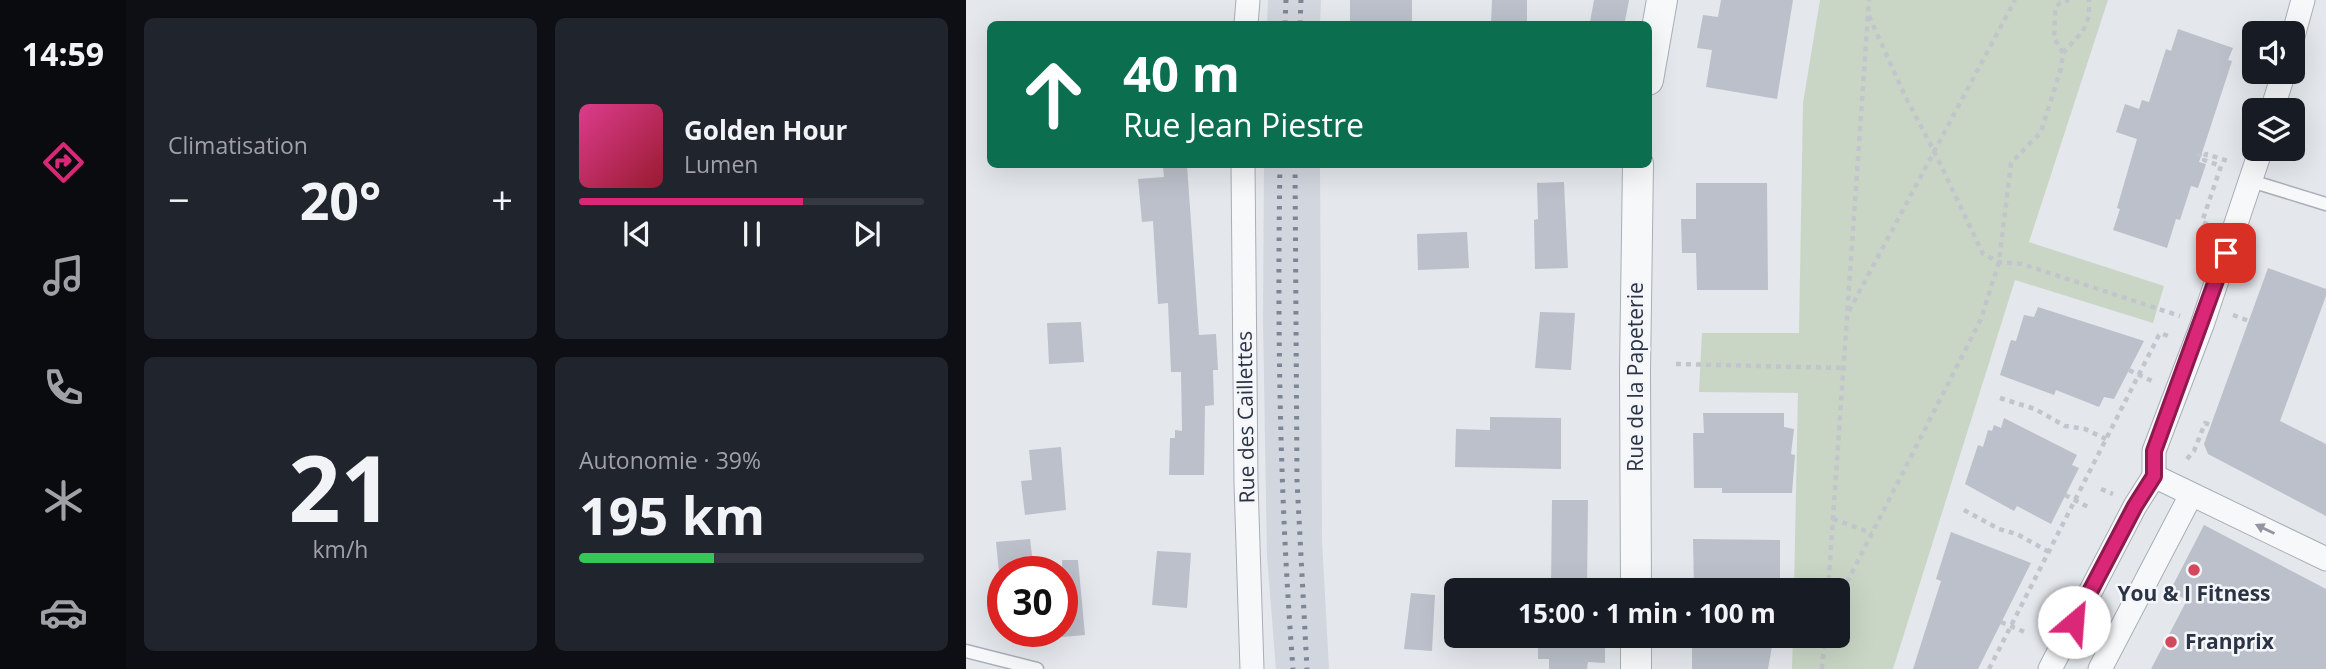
<!DOCTYPE html>
<html lang="fr">
<head>
<meta charset="utf-8">
<style>
  body { margin:0; font-family:"Open Sans",sans-serif; background:#20242c; color:#f1f3f6; height:100vh; display:flex; flex-direction:column; font-size:26px; white-space:nowrap }
  * { box-sizing:border-box; margin:0 }
  p { font-size:23px; color:#9ea1a6 }
  .icon { flex:none; width:38px; height:38px; fill:none; stroke:currentColor; stroke-width:2; stroke-linecap:round; stroke-linejoin:round }
  .map { position:relative; flex:1; overflow:hidden }
  .panel { display:flex; flex-direction:column; gap:18px; padding:18px; background:#0d0f14; width:840px }
  .panel>* { flex:none }
  .top-card { position:absolute; left:21px; top:21px; width:665px; height:147px; border-radius:10px; box-shadow:0 7px 28px #0002; background:#0b6e4f; color:#fff; overflow:hidden }
  .buttons { position:absolute; left:1276px; top:21px; display:grid; gap:14px }
  .buttons a { display:grid; place-items:center; width:63px; height:63px; border-radius:10px; background:#171b24; box-shadow:0 7px 28px #0002; font-size:35px }
  .speed { position:absolute; left:21px; top:556px; display:flex; gap:14px; font-size:35px; font-weight:700; text-align:center }
  .speed>* { display:grid; place-content:center; width:91px; height:91px; border-radius:50%; background:#171b24; box-shadow:0 7px 28px #0002; line-height:1 }
  .speed .limit { border:10px solid #d22; background:#fff; color:#111 }
  .pin { position:absolute; display:grid; place-items:center; width:60px; height:60px; color:#fff; margin:-30px; border-radius:14px; box-shadow:0 4px 10px #0006 }
  .me { position:absolute; width:77px; margin:-38px; rotate:27deg; stroke-linejoin:round; filter:drop-shadow(0 0 5px #0008) }
  .turn { display:flex; align-items:center; gap:24px; height:147px; padding:0 21px; font-size:32px }
  .turn .icon { width:91px; height:91px; stroke-width:2.5 }
  .turn b { display:block; font-size:49px; line-height:60px }
  .big { font-size:52px; font-weight:700; line-height:1.1 }
  .panel .card { flex:1; display:flex; flex-direction:column; justify-content:center; gap:10px; min-width:0; padding:0 24px; border-radius:10px; background:#20242c }
  .panel .dial { align-items:center; gap:0 }
  .dial b { font-size:91px; line-height:1 }
  .song { display:flex; align-items:center; gap:21px }
  .cover { width:84px; height:84px; border-radius:10px; background:linear-gradient(135deg,hsl(330 70% 55%),hsl(350 70% 35%)) }
  .played { height:7px; border-radius:4px; background:linear-gradient(90deg,#db2777 65%,#363941 65%) }
  .keys { display:flex; justify-content:space-around; direction:ltr }
  .heat { display:flex; justify-content:space-between; align-items:center; font-size:38px; direction:ltr }
  .charge { height:10px; border-radius:5px; background:linear-gradient(90deg,#34c759 39%,#363941 0) }
  .panel .tiles { flex:1; display:grid; gap:18px; grid-template-columns:repeat(2,1fr) }
  .trip { position:absolute; left:478px; top:578px; width:406px; height:70px; border-radius:10px; background:#171b24; box-shadow:0 7px 28px #0002; font-weight:700; line-height:70px; text-align:center }
  main { display:flex; flex:1; min-height:0 }
  .dock { display:flex; flex-direction:column; width:126px; justify-content:space-around; align-items:center; background:#090b0e; color:#9ea1a6 }
  .dock .icon { width:49px; height:49px }
  .dock .current { color:#db2777 }
  .dock b { font-size:32px; color:#f1f3f6 }
  .map>svg:first-child { display:block }
  .built { fill:#d2d6de }
  .green { fill:#c9d6c5 }
  .building { fill:#bbc0ca }
  .lines { fill:none; stroke-linecap:round; stroke-linejoin:round }
  .service-casing { stroke:#a9aeb7; stroke-width:15 }
  .minor-casing { stroke:#a9aeb7; stroke-width:25 }
  .tertiary-casing { stroke:#a9aeb7; stroke-width:32 }
  .path { stroke:#c2c5cb; stroke-width:4.5; stroke-dasharray:5 5; stroke-linecap:butt }
  .service { stroke:#f7f8fa; stroke-width:12 }
  .minor { stroke:#f7f8fa; stroke-width:23 }
  .tertiary { stroke:#f7f8fa; stroke-width:30 }
  .rail { stroke:#7d8696; stroke-width:5; stroke-dasharray:3.5 7; stroke-linecap:butt }
  .oneway { fill:#9196a0 }
  .route-casing { stroke:#8e194d; stroke-width:18 }
  .route { stroke:#db2777; stroke-width:12 }
  .poi-dot { fill:#d1495b; stroke:#f4f6f9; stroke-width:2.5 }
  .labels { text-anchor:middle; stroke-width:5; stroke-linejoin:round; paint-order:stroke }
  .street-label { font-size:21px; fill:#2b3445; stroke:#f4f6f9 }
  .poi-label { font-size:21px; font-weight:bold; fill:#2b3445; stroke:#f4f6f9 }
</style>
</head>
<body>
<main>
<nav class="dock">
<b>14:59</b>
<svg class="icon current" aria-label="directions" viewBox="0 0 24 24"><path d="M12 3l9 9-9 9-9-9zM9 14v-3h6M13 9l2 2-2 2"/></svg>
<svg class="icon" aria-label="music" viewBox="0 0 24 24"><path d="M9 18V5l10-2v13"/><circle cx="6" cy="18" r="3"/><circle cx="16" cy="16" r="3"/></svg>
<svg class="icon" aria-label="phone" viewBox="0 0 24 24"><path d="M5 4h4l2 5-3 2q2 4 5 5l2-3 5 2v4C11 20 4 13 5 4z"/></svg>
<svg class="icon" aria-label="climate" viewBox="0 0 24 24"><path d="M12 3v18M4 7l16 10M4 17L20 7"/></svg>
<svg class="icon" aria-label="car" viewBox="0 0 24 24"><path d="M5 17H2v-5l4-1 3-4h7l3 4 3 1v5h-3M9 17h6M6 11h13"/><circle cx="7" cy="17" r="2"/><circle cx="17" cy="17" r="2"/></svg>
</nav>
<section class="panel">
<div class="tiles">
<div class="card"><p>Climatisation</p>
<div class="heat"><a>−</a><b class="big">20°</b><a>+</a></div>
</div>
<div class="card">
<div class="song"><i class="cover"></i><div><b>Golden Hour</b><p>Lumen</p></div></div>
<div class="played"></div>
<div class="keys"><svg class="icon" aria-label="previous" viewBox="0 0 24 24"><path d="M18 5L8 12l10 7zM5 5v14"/></svg><svg class="icon" aria-label="pause" viewBox="0 0 24 24"><path d="M8 5v14M16 5v14"/></svg><svg class="icon" aria-label="next" viewBox="0 0 24 24"><path d="M6 5l10 7-10 7zM19 5v14"/></svg></div>
</div>
<div class="card dial"><b>21</b><p>km/h</p></div>
<div class="card"><p>Autonomie · 39%</p><b class="big">195 km</b><div class="charge"></div></div>
</div>
</section>
<div class="map">
<svg width="1360" height="669" viewBox="0 0 1360 669">
  <rect width="100%" height="100%" fill="#e4e7ec"/>
  <g class="built">
    <polygon points="302,0 355,0 354,24 301,24"/>
    <polygon points="298,165 354,165 356,540 363,669 310,669 301,556 297,319"/>
  </g>
  <polygon class="green" points="854,0 1142,0 1063,242 1198,286 1187,323 1049,280 927,669 826,669 827,635 872,635 872,590 828,590 832,393 733,392 736,333 833,333 837,103"/>
  <g class="building">
    <rect x="384" y="0" width="62" height="24"/>
    <polygon points="526,0 561,0 561,24 525,24"/>
    <polygon points="628,0 663,0 659,21 624,22"/>
    <polygon points="755,0 827,0 811,99 740,87 746,50 731,48 737,15 752,17"/>
    <polygon points="1212,29 1267,48 1262,60 1266,61 1233,162 1240,164 1232,188 1225,186 1214,220 1210,219 1201,248 1147,230 1154,209 1151,208 1171,139 1150,132 1159,104 1173,109 1176,100 1183,102 1200,49 1205,51"/>
    <polygon points="221,165 233,335 250,334 252,370 247,370 248,405 239,406 238,475 203,475 204,438 209,438 209,430 216,431 215,372 205,372 202,303 192,304 187,221 176,222 172,179 198,177 197,167"/>
    <polygon points="598,182 602,268 569,269 568,220 572,219 571,183"/>
    <polygon points="730,183 801,183 802,290 731,290 730,253 716,253 715,219 730,219"/>
    <polygon points="501,232 503,268 452,270 451,234"/>
    <polygon points="1302,268 1360,289 1360,296 1314,421 1360,444 1360,516 1242,454 1238,444"/>
    <polygon points="1072,307 1178,341 1148,399 1138,397 1133,407 1090,390 1088,395 1034,375 1045,340 1050,341 1058,315 1068,317"/>
    <polygon points="574,312 609,313 605,370 569,368"/>
    <polygon points="115,322 118,362 83,364 81,323"/>
    <polygon points="737,413 818,413 818,427 828,429 825,454 829,455 826,493 756,493 756,488 728,488 727,433 738,433"/>
    <polygon points="524,417 595,418 595,469 489,467 490,429 524,430"/>
    <polygon points="1038,418 1111,455 1106,465 1113,468 1085,524 1051,506 1048,511 999,484 1012,445 1017,447 1022,430 1026,431 1028,425 1035,428"/>
    <polygon points="95,447 100,510 59,515 55,481 66,480 63,450"/>
    <polygon points="586,500 622,500 621,590 585,590"/>
    <polygon points="1238,525 1360,589 1360,669 1185,669 1221,600 1204,591"/>
    <polygon points="985,532 1065,563 1012,669 947,669 975,581 970,579"/>
    <polygon points="64,539 68,572 33,572 30,542"/>
    <polygon points="727,539 814,540 814,589 728,590"/>
    <polygon points="191,551 225,553 221,608 186,605"/>
    <polygon points="96,560 112,560 119,635 96,637"/>
    <polygon points="445,593 469,595 466,651 438,649"/>
    <polygon points="584,635 623,635 623,641 639,641 639,663 622,662 621,669 583,669 583,659 572,659 572,642 584,642"/>
    <polygon points="726,635 808,635 802,669 726,669"/>
  </g>
  <g class="lines">
    <g class="service-casing">
      <g id="service">
        <polyline points="1285,181 1360,204"/>
        <polyline points="0,651 71,669"/>
      </g>
    </g>
    <g class="minor-casing">
      <g id="minor">
        <polyline points="280,24 282,0"/>
        <polyline points="1326,40 1337,0"/>
        <polyline points="1306,110 1318,72"/>
        <polyline points="277,164 280,483 286,669"/>
        <polyline points="1188,476 1188,451 1236,325 1295,149"/>
        <polyline points="1188,476 1360,559"/>
        <polyline points="1084,669 1169,506 1188,476"/>
        <polyline points="1134,669 1225,495"/>
      </g>
    </g>
    <g class="tertiary-casing">
      <g id="tertiary">
        <polyline points="682,80 696,0"/>
        <polyline points="670,590 669,372 672,164"/>
        <polyline points="670,635 670,669"/>
      </g>
    </g>
    <g class="path">
      <polyline points="903,16 939,96 968,151 1017,254 1033,262 1056,264 1214,316"/>
      <polyline points="1097,53 1088,38 1089,15 1090,7 1094,3 1103,0"/>
      <polyline points="1231,154 1239,157 1238,160 1255,166 1236,222 1243,225"/>
      <polyline points="1239,157 1240,154 1265,162"/>
      <polyline points="883,311 1049,0"/>
      <polyline points="1267,315 1283,321"/>
      <polyline points="710,364 877,368"/>
      <polyline points="1163,370 1188,382"/>
      <polyline points="1034,398 1069,409 1099,426 1119,429 1140,439"/>
      <polyline points="1221,459 1228,451 1239,423 1245,425"/>
      <polyline points="1135,489 1147,494"/>
      <polyline points="1099,495 1124,508"/>
      <polyline points="998,510 1033,529 1051,534 1083,552"/>
      <polyline points="867,519 906,533"/>
      <polyline points="862,590 903,0"/>
      <polyline points="872,600 1015,319 1033,262 1045,163 1075,132 1095,68 1097,53 1117,31 1123,16 1123,0"/>
      <polyline points="1035,622 1061,633"/>
      <polyline points="856,669 859,635"/>
      <polyline points="1023,669 1193,335 1195,333 1204,337"/>
    </g>
    <use href="#service" class="service"/>
    <use href="#minor" class="minor"/>
    <use href="#tertiary" class="tertiary"/>
    <g class="rail">
      <polyline points="319,24 320,0"/>
      <polyline points="334,24 335,0"/>
      <path d="M 314,164 C 311,333 314,501 327,669"/>
      <polyline points="329,164 331,481 341,669"/>
    </g>
  </g>
  <defs><path id="oneway-solid" d="M-6-.8H1V-3.2L6.5 0L1 3.2V.8H-6Z" transform="scale(1.75)"/></defs>
  <use class="oneway" href="#oneway-solid" transform="translate(1299 529) rotate(-154)"/>
  <g class="lines">
    <g class="route-casing">
      <polyline id="route" points="1108,622 1169,506 1188,476 1188,451 1260,253"/>
    </g>
    <use href="#route" class="route"/>
  </g>
  <g class="poi-dot">
    <circle cx="1228" cy="570" r="7"/>
    <circle cx="1205" cy="642" r="7"/>
  </g>
  <g class="labels">
    <g class="street-label">
      <text transform="translate(670 377) rotate(-90)" y="7">Rue de la Papeterie</text>
      <text transform="translate(280 417) rotate(-91)" y="7">Rue des Caillettes</text>
    </g>
    <g class="poi-label">
      <text x="1228" y="601">You &amp; I Fitness</text>
      <text x="1219" y="649" text-anchor="start">Franprix</text>
    </g>
  </g>
</svg>
<div class="buttons">
<a><svg class="icon" aria-label="sound" viewBox="0 0 24 24"><path d="M4 9h4l5-4v14l-5-4H4zM17 9q2 3 0 6"/></svg></a>
<a><svg class="icon" aria-label="layers" viewBox="0 0 24 24"><path d="M12 4l9 5-9 5-9-5zM3 14l9 5 9-5"/></svg></a>
</div>
<div class="speed"><div class="limit">30</div></div>
<div class="pin" style="left:1260px;top:253px;background:#d93025"><svg class="icon" aria-label="arrive" viewBox="0 0 24 24"><path d="M6 21V4h12l-3 4 3 4H6"/></svg></div>
<svg class="me" style="left:1108px;top:622px" viewBox="-20 -20 40 40"><circle r="19" fill="#fff"/><path d="M0-13L10 11 0 6-10 11z" fill="#db2777"/></svg>
<div class="trip">15:00 · 1 min · 100 m</div>
<div class="top-card">
<div class="turn"><svg class="icon" aria-label="ahead" viewBox="0 0 24 24"><path d="M12 20V5M6 11l6-6 6 6"/></svg><div><b>40 m</b>Rue Jean Piestre</div></div>
</div>
</div>
</main>
</body>
</html>
